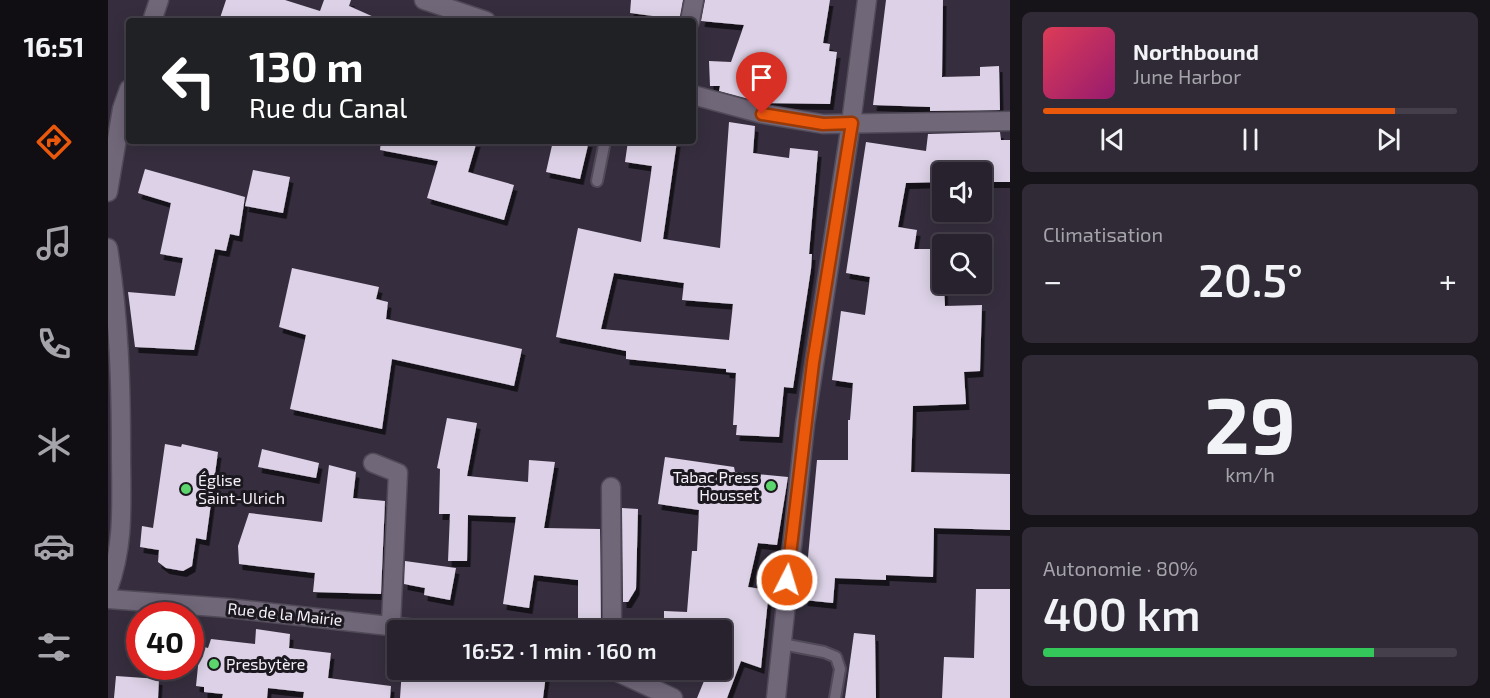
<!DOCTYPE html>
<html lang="fr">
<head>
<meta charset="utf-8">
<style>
  body { margin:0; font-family:"Exo 2",sans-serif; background:#302a36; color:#f1f3f6; height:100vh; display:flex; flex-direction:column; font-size:22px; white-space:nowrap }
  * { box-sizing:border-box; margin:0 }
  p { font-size:20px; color:#a5a4aa }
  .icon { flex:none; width:33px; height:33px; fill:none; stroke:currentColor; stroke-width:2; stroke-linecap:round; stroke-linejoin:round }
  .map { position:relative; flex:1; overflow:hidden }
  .sheet { display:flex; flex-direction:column; gap:12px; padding:12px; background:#161319; width:480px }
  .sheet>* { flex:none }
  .guide { position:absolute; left:18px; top:18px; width:570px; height:126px; border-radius:6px; box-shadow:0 3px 15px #0003,0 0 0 2px #443f4a; background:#202124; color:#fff; overflow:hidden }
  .tools { position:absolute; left:824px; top:162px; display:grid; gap:12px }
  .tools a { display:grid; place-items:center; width:60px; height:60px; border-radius:6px; background:#28222e; box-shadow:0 3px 15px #0003,0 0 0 2px #443f4a; font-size:30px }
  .speed { position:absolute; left:18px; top:602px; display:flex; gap:12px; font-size:30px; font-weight:700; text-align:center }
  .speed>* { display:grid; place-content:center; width:78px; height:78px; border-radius:50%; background:#28222e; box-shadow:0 3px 15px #0003,0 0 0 2px #443f4a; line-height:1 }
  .speed .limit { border:9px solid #d22; background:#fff; color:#111 }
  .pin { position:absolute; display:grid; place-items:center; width:51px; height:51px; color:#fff; margin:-62px -26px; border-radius:50% 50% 50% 0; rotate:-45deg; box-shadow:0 0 6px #0007 }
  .pin .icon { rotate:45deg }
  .me { position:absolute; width:66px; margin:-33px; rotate:5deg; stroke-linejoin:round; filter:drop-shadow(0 0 4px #0008) }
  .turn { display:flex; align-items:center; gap:21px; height:126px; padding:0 24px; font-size:27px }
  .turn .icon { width:78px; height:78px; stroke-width:2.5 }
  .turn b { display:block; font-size:42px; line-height:51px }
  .big { font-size:45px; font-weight:600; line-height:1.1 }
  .sheet .widget { flex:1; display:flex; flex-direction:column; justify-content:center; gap:9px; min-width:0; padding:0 21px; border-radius:9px; background:#302a36 }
  .sheet .dial { align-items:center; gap:0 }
  .dial b { font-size:78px; line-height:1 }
  .song { display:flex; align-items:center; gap:18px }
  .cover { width:72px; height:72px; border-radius:9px; background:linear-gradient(135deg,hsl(350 70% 55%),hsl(320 70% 35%)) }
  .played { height:6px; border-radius:3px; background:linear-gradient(90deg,#ea580c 85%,#443f4a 85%) }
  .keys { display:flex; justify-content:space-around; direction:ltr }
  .heat { display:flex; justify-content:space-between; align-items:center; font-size:33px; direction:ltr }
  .charge { height:9px; border-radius:4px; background:linear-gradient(90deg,#34c759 80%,#443f4a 0) }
  .trip { position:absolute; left:279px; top:620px; width:345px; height:60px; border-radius:6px; background:#28222e; box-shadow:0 3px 15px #0003,0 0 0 2px #443f4a; font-weight:600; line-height:60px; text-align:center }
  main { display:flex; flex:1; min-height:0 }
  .tab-bar { display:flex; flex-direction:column; width:108px; justify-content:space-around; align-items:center; background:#100e12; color:#a5a4aa }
  .tab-bar .icon { width:42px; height:42px }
  .tab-bar .current { color:#ea580c }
  .tab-bar b { font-size:27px; color:#f1f3f6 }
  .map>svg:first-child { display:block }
  .building { fill:#dcd1e6; fill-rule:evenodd; filter:url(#shadow) }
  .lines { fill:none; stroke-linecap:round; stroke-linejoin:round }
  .service-casing { stroke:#514a58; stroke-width:14 }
  .minor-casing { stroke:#514a58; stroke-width:21 }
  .tertiary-casing { stroke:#514a58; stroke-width:21 }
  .service { stroke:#706779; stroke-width:10 }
  .minor { stroke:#706779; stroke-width:18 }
  .tertiary { stroke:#706779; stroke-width:18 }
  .route-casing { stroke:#983908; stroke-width:15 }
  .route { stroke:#ea580c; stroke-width:10 }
  .poi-dot { fill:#5dd56d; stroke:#1b181f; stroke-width:2 }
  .labels { text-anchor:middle; stroke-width:6; stroke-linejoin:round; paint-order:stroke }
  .poi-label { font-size:16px; fill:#f6f0fb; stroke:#1b181f; text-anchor:start }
  .street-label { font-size:16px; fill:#f6f0fb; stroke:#1b181f }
</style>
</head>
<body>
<main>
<nav class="tab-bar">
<b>16:51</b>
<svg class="icon current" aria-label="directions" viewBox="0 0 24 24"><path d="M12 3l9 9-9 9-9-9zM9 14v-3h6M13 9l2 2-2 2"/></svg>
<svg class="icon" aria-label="music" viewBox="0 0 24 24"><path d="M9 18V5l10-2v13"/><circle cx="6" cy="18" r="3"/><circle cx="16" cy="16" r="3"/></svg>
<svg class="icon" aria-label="phone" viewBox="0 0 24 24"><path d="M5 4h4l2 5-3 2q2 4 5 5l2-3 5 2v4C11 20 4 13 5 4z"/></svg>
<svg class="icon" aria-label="climate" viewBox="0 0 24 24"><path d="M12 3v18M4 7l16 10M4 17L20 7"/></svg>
<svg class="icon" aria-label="car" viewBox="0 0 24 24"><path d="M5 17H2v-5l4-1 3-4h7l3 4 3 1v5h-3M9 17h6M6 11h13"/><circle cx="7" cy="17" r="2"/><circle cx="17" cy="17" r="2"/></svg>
<svg class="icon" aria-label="filters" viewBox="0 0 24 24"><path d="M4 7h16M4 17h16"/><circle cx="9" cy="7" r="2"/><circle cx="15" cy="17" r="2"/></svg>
</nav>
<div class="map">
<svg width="902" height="698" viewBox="0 0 902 698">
  <defs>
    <filter id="shadow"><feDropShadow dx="3.5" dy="6" stdDeviation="0" flood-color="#0009"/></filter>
  </defs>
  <rect width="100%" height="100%" fill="#362e3e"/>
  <g class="building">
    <polygon points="118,0 177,0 212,11 216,0 243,0 241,6 275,21 111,21"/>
    <polygon points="523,0 575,0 571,21 544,21 545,16 522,13"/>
    <polygon points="597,0 722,0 715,43 722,44 721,51 729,52 722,104 656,103 611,91 612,86 602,86 601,61 623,62 636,25 593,21"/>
    <polygon points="778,0 835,0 834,77 872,76 872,67 891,66 892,110 822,111 822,107 765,105"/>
    <path d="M 621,122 L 647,126 L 645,153 L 681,158 L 682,148 L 710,151 L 701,254 L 704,254 L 703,269 L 685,388 L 676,387 L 671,437 L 628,435 L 629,425 L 625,425 L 628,373 L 618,372 L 618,369 L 518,359 L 518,351 L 448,337 L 470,228 L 533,242 L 544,166 L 517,162 L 520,141 L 569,141 L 555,239 L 612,248 ZM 506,273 L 576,283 L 574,300 L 625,304 L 621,340 L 493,329 Z"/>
    <polygon points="892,132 893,140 902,140 902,182 873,182 873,172 834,172 834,182 798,183 790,227 809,230 806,249 834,249 837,306 874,305 872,371 856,372 858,404 805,406 803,472 902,474 902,530 826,528 825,577 778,575 778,580 727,578 725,603 696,600 709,460 740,460 740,420 742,420 745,383 724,380 733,311 757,315 762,277 738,273 758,142 818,151 820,134"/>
    <polygon points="273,141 369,141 360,172 406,185 396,220 319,198 330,161 272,150"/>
    <polygon points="445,141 481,141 472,179 438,172"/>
    <polygon points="37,169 137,197 131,236 122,234 118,251 107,249 86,350 27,347 20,292 67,296 75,258 52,254 63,203 30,193"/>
    <polygon points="145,170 182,177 175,213 137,206"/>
    <polygon points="184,268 271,287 268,299 280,302 278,319 414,349 406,386 284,359 274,429 182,409 198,335 171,327"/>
    <polygon points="339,418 369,423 359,476 420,482 421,460 447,462 436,528 492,529 493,630 470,630 470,580 426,575 421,608 395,604 408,517 360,515 359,561 340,561 342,514 331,514 332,469 329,468"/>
    <polygon points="57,444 73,447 74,444 110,452 98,540 88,538 84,566 75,571 58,568 50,562 51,550 32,547 34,526 45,528"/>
    <polygon points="154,449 211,463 208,478 150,467"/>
    <polygon points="557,457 626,467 627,472 680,477 669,545 650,543 640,587 661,590 653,668 633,661 619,698 589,698 601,669 614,669 614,630 556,630 556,611 579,612 584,551 589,551 591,510 550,504"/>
    <polygon points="221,465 248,472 245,498 277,501 273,594 205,592 207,573 131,564 130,546 141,513 214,522"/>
    <polygon points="514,508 530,509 528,589 520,602 515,602"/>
    <polygon points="297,561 348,568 342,600 316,595 317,588 296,584"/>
    <polygon points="868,589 902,589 902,698 834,698 836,657 866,658"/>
    <polygon points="148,629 182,634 181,648 223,653 220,678 283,686 282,698 195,698 196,692 160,688 159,698 114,698 115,694 96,692 96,687 88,686 92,646 100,648 103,639 147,644"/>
    <polygon points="746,633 767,635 768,698 737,698"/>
    <polygon points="294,669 405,669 405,671 438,675 435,698 292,698"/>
    <polygon points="8,676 51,679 50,698 6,698"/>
  </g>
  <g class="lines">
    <g class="service-casing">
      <g id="service">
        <polyline points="489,181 497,141"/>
        <polyline points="674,644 716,652 728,657 732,669 727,698"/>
      </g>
    </g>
    <g class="minor-casing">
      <g id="minor">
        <polyline points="316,0 378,21"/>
        <polyline points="44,21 51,0"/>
        <polyline points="582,21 586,0"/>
        <polyline points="585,95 655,114 715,124 902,121"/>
        <polyline points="0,192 14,109 21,89"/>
        <path d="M 0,248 C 11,316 13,384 13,453 C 13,500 17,544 0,589"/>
        <polyline points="265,463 290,473 283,624"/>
        <polyline points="503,487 504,630"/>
        <polyline points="0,599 120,608 317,630"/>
        <polyline points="503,669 565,698"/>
      </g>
    </g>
    <g class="tertiary-casing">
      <polyline id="tertiary" points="668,698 697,424 743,123 759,0"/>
    </g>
    <use href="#service" class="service"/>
    <use href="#minor" class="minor"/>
    <use href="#tertiary" class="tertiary"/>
  </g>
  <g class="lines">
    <g class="route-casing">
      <polyline id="route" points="654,114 715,124 744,123 705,363 679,580"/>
    </g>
    <use href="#route" class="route"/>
  </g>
  <g class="poi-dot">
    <circle cx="663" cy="486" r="6"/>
    <circle cx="78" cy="489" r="6"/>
    <circle cx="106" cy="664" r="6"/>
  </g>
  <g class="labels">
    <g class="poi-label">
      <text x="651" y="483" text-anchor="end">Tabac Press<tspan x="651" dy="18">Housset</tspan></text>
      <text x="90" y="486">Église<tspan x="90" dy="18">Saint-Ulrich</tspan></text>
      <text x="118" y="670">Presbytère</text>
    </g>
    <g class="street-label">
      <text transform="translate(177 614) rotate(6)" y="6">Rue de la Mairie</text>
    </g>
  </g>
</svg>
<div class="tools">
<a><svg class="icon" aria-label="sound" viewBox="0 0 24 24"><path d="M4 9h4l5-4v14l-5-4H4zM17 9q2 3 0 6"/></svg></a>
<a><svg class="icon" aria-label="search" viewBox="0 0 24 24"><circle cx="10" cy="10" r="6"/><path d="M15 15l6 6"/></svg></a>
</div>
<div class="speed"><div class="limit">40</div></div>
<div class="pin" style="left:654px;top:114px;background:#d93025"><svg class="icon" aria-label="arrive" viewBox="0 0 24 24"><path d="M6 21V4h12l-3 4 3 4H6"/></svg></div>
<svg class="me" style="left:679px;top:580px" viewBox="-20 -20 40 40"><circle r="17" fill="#ea580c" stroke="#fff" stroke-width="3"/><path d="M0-11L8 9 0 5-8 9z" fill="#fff"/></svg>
<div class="trip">16:52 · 1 min · 160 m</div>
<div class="guide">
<div class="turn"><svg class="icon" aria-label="left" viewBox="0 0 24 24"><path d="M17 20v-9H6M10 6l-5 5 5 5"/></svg><div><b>130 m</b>Rue du Canal</div></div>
</div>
</div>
<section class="sheet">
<div class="widget">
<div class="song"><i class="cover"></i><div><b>Northbound</b><p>June Harbor</p></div></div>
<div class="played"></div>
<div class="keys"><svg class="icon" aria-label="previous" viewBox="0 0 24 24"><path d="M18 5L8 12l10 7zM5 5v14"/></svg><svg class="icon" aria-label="pause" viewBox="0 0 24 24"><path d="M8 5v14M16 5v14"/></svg><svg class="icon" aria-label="next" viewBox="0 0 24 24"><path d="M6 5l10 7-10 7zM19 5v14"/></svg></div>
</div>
<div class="widget"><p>Climatisation</p>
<div class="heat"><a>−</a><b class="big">20.5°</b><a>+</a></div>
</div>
<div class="widget dial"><b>29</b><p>km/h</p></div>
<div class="widget"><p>Autonomie · 80%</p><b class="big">400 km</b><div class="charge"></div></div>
</section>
</main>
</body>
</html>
